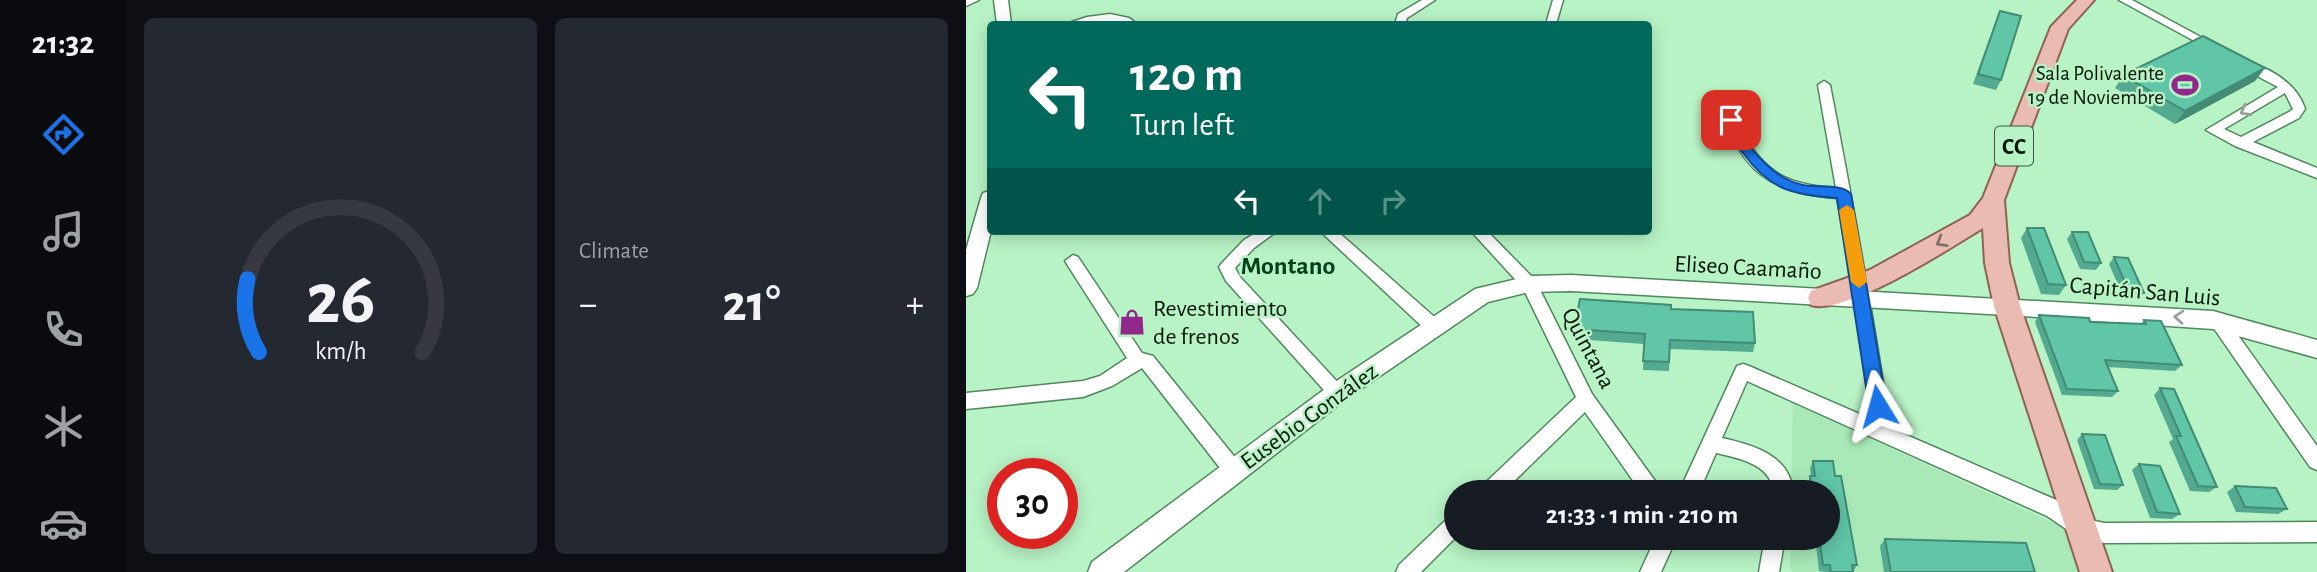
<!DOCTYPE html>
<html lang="en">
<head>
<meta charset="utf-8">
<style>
  body { margin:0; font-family:"Alegreya Sans",sans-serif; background:#242831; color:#f1f3f6; height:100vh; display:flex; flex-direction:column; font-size:26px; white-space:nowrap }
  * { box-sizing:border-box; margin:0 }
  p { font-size:23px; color:#9ea1a6 }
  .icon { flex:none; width:38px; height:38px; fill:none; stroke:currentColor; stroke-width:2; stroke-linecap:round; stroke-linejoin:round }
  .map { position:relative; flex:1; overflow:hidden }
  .details { display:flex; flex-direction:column; gap:18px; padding:18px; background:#0d0f14; width:840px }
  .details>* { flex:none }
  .hud { position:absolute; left:21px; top:21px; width:665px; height:214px; border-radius:7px; box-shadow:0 4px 18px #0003; background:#00695c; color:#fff; overflow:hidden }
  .speed { position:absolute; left:21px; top:458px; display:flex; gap:14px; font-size:35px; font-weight:700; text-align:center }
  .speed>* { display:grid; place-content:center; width:91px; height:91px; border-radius:50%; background:#171b24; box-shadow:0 4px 18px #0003; line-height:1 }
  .speed .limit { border:10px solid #d22; background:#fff; color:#111 }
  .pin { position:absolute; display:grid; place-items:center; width:60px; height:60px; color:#fff; margin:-30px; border-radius:14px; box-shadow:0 4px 10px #0006 }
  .me { position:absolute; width:77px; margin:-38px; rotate:352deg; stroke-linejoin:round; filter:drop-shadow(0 0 5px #0008) }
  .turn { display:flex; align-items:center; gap:24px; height:147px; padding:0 28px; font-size:32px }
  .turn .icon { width:91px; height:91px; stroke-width:2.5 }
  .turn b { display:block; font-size:49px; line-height:60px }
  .lanes { display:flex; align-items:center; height:66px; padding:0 28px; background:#0003; justify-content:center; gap:35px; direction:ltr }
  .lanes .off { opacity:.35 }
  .big { font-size:52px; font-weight:600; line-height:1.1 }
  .details .tile { flex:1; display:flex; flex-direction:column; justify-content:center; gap:10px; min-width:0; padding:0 24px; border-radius:10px; background:#242831 }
  .details .dial { align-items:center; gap:0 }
  .dial svg { height:182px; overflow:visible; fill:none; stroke:#363941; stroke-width:7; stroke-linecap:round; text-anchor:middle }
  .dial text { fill:#f1f3f6; stroke:none }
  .heat { display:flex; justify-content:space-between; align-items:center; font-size:38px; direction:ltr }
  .details .tiles { flex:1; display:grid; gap:18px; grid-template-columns:repeat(2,1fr) }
  .trip { position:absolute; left:478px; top:480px; width:396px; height:70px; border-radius:35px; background:#171b24; box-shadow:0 4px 18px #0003; font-weight:600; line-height:70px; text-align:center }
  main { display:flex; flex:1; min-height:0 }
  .tabs { display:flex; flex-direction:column; width:126px; justify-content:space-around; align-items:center; background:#090b0e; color:#9ea1a6 }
  .tabs .icon { width:49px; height:49px }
  .tabs .active { color:#1a73e8 }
  .tabs b { font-size:32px; color:#f1f3f6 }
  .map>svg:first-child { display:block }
  .built { fill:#a8e9b7 }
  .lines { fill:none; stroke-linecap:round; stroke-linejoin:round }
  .street-casing { stroke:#50875e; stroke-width:3 }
  .secondary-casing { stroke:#50875e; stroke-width:3 }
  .primary-casing { stroke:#8f6354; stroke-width:4 }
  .street { fill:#fff; fill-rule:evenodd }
  .secondary { fill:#fff; fill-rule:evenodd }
  .primary { fill:#e9bbb2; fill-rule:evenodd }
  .wall { fill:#53aa90 }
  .shaded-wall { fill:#438b75 }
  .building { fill:#60c6a7; stroke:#438b75; stroke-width:2 }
  .oneway { stroke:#99a19b }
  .oneway2 { stroke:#817064 }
  .route { fill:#1a73e8; stroke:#114b97; stroke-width:2 }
  .slow { fill:#f59e0b }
  .labels { text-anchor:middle; stroke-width:5; stroke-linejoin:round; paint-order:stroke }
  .far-poi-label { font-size:21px; fill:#011405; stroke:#b8f3c5; text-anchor:end }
  .shield { fill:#b8f3c5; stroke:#38573f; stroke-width:2 }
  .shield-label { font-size:23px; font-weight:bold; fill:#011405 }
  .street-label { font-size:24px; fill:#011405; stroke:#b8f3c5 }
  .poi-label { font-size:24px; fill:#011405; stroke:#b8f3c5; text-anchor:start }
  .neighbourhood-label { font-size:26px; font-weight:bold; fill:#013f1b; stroke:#b8f3c5 }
</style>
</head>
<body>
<main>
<nav class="tabs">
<b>21:32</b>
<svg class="icon active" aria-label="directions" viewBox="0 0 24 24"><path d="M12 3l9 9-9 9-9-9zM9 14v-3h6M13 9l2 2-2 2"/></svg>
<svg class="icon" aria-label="music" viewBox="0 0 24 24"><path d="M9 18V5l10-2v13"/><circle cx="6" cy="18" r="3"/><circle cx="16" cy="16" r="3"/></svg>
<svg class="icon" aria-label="phone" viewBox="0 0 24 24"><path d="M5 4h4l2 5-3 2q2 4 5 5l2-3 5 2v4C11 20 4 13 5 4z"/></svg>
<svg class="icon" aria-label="climate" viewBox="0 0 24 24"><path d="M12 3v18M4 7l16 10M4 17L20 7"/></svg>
<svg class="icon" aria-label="car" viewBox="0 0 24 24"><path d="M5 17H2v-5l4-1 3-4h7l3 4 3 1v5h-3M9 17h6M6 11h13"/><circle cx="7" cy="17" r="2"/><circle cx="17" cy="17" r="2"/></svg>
</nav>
<section class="details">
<div class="tiles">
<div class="tile dial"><svg viewBox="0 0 100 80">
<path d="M14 69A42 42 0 1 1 86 69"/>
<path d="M14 69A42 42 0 0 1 9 37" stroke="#1a73e8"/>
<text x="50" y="56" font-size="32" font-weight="700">26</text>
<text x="50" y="72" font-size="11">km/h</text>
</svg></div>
<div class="tile"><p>Climate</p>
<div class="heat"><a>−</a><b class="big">21°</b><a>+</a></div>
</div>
</div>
</section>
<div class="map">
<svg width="1351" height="572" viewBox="0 0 1351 572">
  <rect width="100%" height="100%" fill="#b8f3c5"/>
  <polygon class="built" points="827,403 1100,529 1113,572 827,572 824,567 825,537 861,537 861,492 825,492"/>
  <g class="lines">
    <g class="street-casing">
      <g id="street">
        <polygon points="0,0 13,0 0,6"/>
        <polygon points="456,0 469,0 441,18 439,24 429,24 432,14"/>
        <polygon points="587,0 597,0 590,24 580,24"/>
        <polygon points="1153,0 1166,0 1255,48 1253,50 1245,50"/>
        <polygon points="144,14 163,18 171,24 144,21 100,24 121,17"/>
        <path d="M 1278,60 C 1303,68 1331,83 1339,109 L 1333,118 L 1287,142 L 1351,168 L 1351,178 L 1269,146 L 1240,130 L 1312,87 L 1274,67 L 1272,64 ZM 1319,93 L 1327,109 L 1323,112 L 1275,137 L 1258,129 Z"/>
        <path d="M 858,81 L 864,85 C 886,199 907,313 924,428 L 1095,502 L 1120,519 L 1138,523 L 1351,522 L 1351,542 L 1138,543 L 1109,535 L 1081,516 L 781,381 L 756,438 C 787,445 824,455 827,492 L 807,492 C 806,464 772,458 750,453 L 733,492 L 713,492 L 771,366 L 777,364 L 783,366 L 905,419 L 889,300 L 871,198 C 805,193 774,172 755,106 L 761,102 L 765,103 C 770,113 771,125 777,134 C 801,175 823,185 870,188 L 852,85 Z"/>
        <polygon points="293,231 311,231 288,248 269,268 274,277 377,388 380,393 377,398 371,401 365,398 260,281 253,267 256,263 278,240"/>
        <polygon points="354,231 371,231 474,322 476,327 474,332 462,332"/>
        <polygon points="505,231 521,231 569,280 626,394 697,492 675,492 619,412 537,492 513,492 516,486 610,397 557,288"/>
        <polygon points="107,255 112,257 176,353 187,356 275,465 277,471 275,477 268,480 261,477 176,368 146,386 117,397 0,409 0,393 117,381 134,376 161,358 99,261"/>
        <polygon points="1253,315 1259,317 1351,446 1351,470 1344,467 1247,327 1245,322 1247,317"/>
        <polygon points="490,514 490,537 455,572 430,572 433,565 483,517"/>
        <polygon points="690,537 711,537 695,572 674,572"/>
        <polygon points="799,537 819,537 813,572 793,572"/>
      </g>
    </g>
    <g class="secondary-casing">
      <g id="secondary">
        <polygon points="28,0 42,0 45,24 31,24"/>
        <polygon points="24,191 25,231 11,288 7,294 0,296 0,250 15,198 17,193"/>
        <polygon points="605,275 1247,311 1351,340 1351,358 1247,329 1041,315 605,291 563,292 522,302 379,400 158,572 122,572 126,562 363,386 509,289 563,276"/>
      </g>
    </g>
    <g class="primary-casing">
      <path id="primary" d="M 1111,0 L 1128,0 L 1102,29 L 1038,200 L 1043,263 L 1054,306 L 1146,572 L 1114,572 L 1028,306 L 1019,263 L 1017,228 C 984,248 880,316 845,305 L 842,298 L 845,291 L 904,270 L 1004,215 L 1017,198 L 1085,27 Z"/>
    </g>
    <use href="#street" class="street"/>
    <use href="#secondary" class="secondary"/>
    <use href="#primary" class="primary"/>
  </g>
  <g class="wall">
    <polygon points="1030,21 1035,80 1030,90 1007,84"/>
    <polygon points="1299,68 1289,81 1209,124 1149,88 1157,75"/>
    <polygon points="1061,228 1100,285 1093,295 1075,294 1055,238"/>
    <polygon points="1106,232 1135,263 1130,270 1114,269 1101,239"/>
    <polygon points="1148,257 1178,293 1173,299 1158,299 1143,264"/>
    <polygon points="705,309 789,343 787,352 704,349 703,371 677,370 678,344 609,339 608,329"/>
    <polygon points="1073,315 1124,322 1175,324 1178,320 1216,365 1209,371 1142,367 1152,391 1146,397 1096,395 1069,322"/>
    <polygon points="1194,388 1251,487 1243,492 1224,491 1203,442 1207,439 1188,395"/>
    <polygon points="1116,434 1157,485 1151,490 1128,489 1111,440"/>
    <polygon points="847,461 869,476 891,565 887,572 860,572 853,571 849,537 861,537 861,492 842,492 841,483 845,476 844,468"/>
    <polygon points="1173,464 1214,514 1206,519 1184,518 1166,470"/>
    <polygon points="1269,486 1321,509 1312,514 1270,512 1261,492"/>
    <polygon points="919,539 1069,572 918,572 914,546"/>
  </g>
  <polygon class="shaded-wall" points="1299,68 1289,81 1209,124 1219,111"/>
  <g class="building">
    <polygon points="1034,11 1055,16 1035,80 1012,74"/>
    <polygon points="1237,36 1299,68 1219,111 1157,75"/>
    <polygon points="1061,228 1078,228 1100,285 1082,284"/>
    <polygon points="1106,232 1122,232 1135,263 1118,262"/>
    <polygon points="1148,257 1162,258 1178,293 1163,292"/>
    <polygon points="614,299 705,305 705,309 787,312 789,343 704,340 703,362 677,361 679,334 608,329"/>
    <polygon points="1073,315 1123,318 1124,322 1180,324 1178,320 1195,321 1216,365 1139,360 1152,391 1101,389"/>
    <polygon points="1194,388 1208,389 1251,487 1232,486 1210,436 1215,436"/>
    <polygon points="1116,434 1139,435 1157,485 1134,484"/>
    <polygon points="847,461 867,461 869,476 875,476 891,565 886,565 887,572 865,572 864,565 857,565 853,537 861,537 861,492 846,492 844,476 849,476"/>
    <polygon points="1173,464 1194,466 1214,514 1191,512"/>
    <polygon points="1269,486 1310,488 1321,509 1279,507"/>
    <polygon points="919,539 1060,543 1069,572 925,572"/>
  </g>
  <defs><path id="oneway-chevron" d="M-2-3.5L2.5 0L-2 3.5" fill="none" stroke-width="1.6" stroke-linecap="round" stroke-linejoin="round" transform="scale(1.75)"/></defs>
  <g class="oneway">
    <use href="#oneway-chevron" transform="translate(1279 111) rotate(151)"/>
    <use href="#oneway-chevron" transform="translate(1213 317) rotate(-176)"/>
  </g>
  <use class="oneway2" href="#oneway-chevron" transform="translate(975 242) rotate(150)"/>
  <path class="route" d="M 765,115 L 769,117 C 772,122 773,127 775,132 C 787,155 812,180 837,185 C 851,188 875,183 885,194 L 921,406 L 918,411 L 912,414 L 906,411 L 903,406 L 871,198 C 827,195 804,190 777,153 C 768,142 762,133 758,120 Z"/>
  <polygon class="slow" points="881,205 888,210 901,282 893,288 885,282 873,210"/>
  <defs>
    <g id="stadium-bare" transform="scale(2.1)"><path d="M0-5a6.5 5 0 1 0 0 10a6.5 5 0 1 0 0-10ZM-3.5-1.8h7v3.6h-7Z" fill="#91278a" stroke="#b8f3c5" stroke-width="2.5" paint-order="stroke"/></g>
    <g id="shop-bare" transform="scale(2.1)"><path d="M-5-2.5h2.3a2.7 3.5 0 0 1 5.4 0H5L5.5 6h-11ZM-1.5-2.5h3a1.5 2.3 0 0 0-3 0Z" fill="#91278a" stroke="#b8f3c5" stroke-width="2.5" paint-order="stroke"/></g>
  </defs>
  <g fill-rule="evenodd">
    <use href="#stadium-bare" x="1219" y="85"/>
    <use href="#shop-bare" x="166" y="322"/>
  </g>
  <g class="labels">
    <g class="far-poi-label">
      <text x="1198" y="80">Sala Polivalente<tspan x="1198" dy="24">19 de Noviembre</tspan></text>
    </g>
    <rect class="shield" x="1029" y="126.5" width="38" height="39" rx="5"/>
    <g class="shield-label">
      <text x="1048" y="154">CC</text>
    </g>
    <g class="street-label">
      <text transform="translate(782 267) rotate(3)" y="8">Eliseo Caamaño</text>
      <text transform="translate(1179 291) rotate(5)" y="8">Capitán San Luis</text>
      <text transform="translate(623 348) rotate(62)" y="8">Quintana</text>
      <text transform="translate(343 416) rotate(-36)" y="8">Eusebio González</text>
    </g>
    <g class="poi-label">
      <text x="187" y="316">Revestimiento<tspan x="187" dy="28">de frenos</tspan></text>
    </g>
    <g class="neighbourhood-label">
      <text x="322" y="274">Montano</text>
    </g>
  </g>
</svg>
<div class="speed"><div class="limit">30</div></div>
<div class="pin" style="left:765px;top:120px;background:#d93025"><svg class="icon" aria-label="arrive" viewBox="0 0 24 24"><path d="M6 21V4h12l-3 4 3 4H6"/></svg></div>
<svg class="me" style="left:912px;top:406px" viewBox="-20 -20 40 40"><path d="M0-17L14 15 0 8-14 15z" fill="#1a73e8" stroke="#fff" stroke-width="4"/></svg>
<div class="trip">21:33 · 1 min · 210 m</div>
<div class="hud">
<div class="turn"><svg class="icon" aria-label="left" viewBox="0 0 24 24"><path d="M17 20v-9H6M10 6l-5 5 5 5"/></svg><div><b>120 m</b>Turn left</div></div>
<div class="lanes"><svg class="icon" aria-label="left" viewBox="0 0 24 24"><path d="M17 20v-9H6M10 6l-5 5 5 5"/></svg><svg class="icon off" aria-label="ahead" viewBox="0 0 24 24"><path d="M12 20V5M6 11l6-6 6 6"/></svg><svg class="icon off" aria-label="right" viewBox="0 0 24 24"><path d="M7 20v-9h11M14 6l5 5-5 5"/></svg></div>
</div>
</div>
</main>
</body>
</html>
